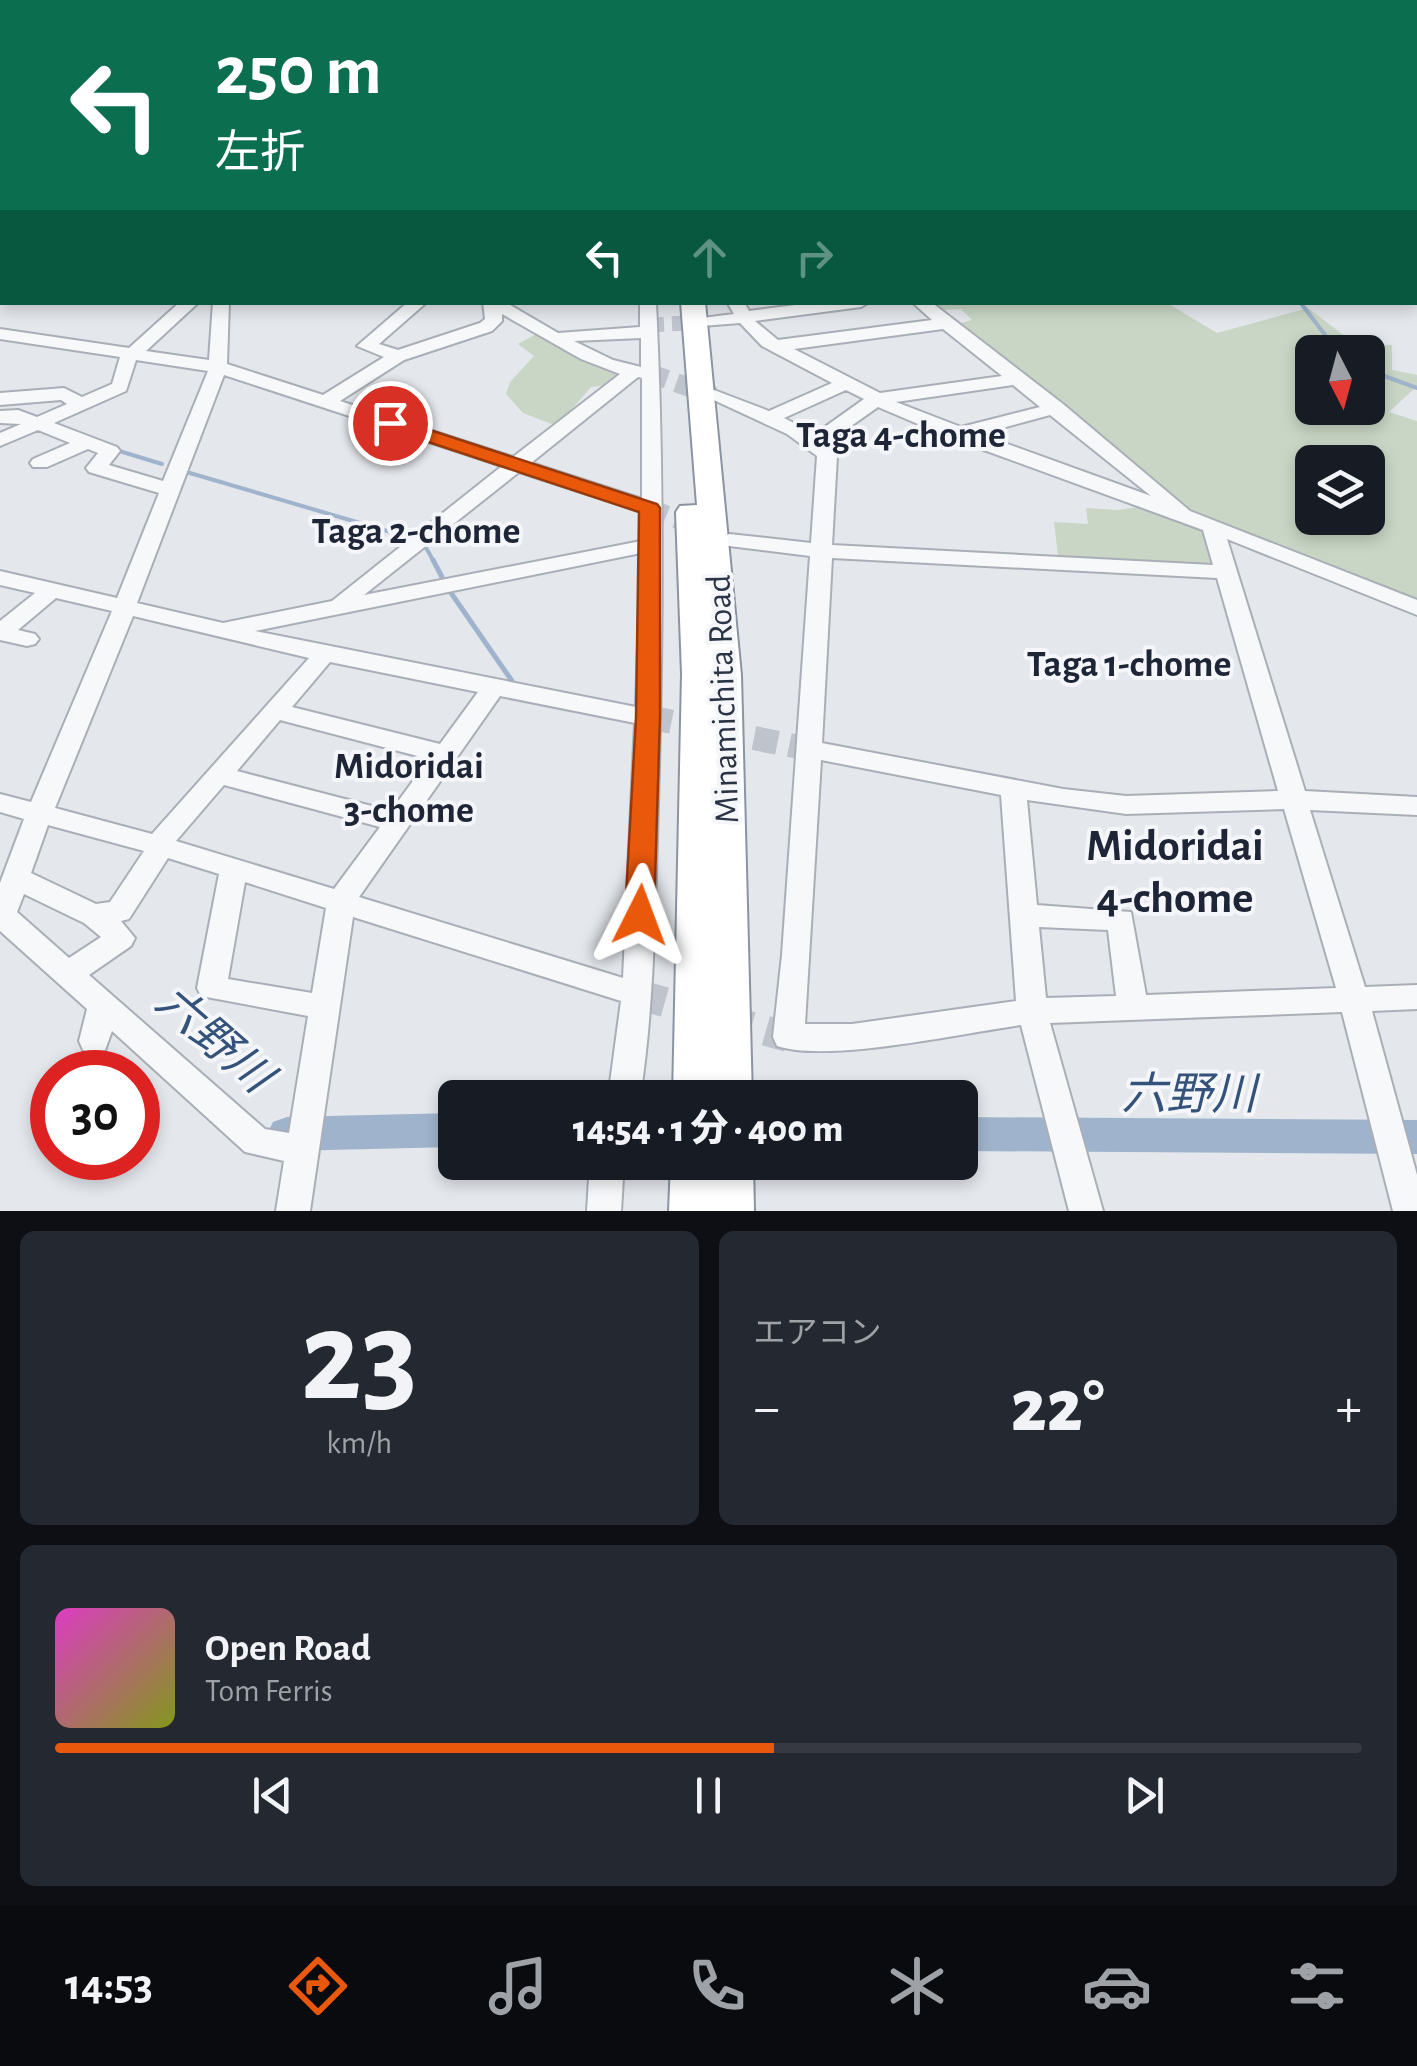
<!DOCTYPE html>
<html lang="ja">
<head>
<meta charset="utf-8">
<style>
  body { margin:0; font-family:"Alegreya Sans","Noto Sans JP",sans-serif; background:#242831; color:#f1f3f6; height:100vh; display:flex; flex-direction:column; font-size:38px; white-space:nowrap }
  * { box-sizing:border-box; margin:0 }
  p { font-size:32px; color:#9ea1a6 }
  .icon { flex:none; width:55px; height:55px; fill:none; stroke:currentColor; stroke-width:2; stroke-linecap:round; stroke-linejoin:round }
  .map { position:relative; height:1211px; overflow:hidden }
  .sheet { display:flex; flex-direction:column; gap:20px; padding:20px; background:#0d0f14; flex:1 }
  .sheet>* { flex:none }
  .guide { position:absolute; left:0px; top:0px; width:1418px; height:305px; box-shadow:0 5px 15px #0003; background:#0b6e4f; color:#fff; overflow:hidden }
  .needle { width:65px; rotate:174deg }
  .fabs { position:absolute; left:1295px; top:335px; display:grid; gap:20px }
  .fabs a { display:grid; place-items:center; width:90px; height:90px; border-radius:15px; background:#171b24; box-shadow:0 5px 15px #0003; font-size:50px }
  .speed { position:absolute; left:30px; top:1050px; display:flex; gap:20px; font-size:50px; font-weight:700; text-align:center }
  .speed>* { display:grid; place-content:center; width:130px; height:130px; border-radius:50%; background:#171b24; box-shadow:0 5px 15px #0003; line-height:1 }
  .speed .limit { border:15px solid #d22; background:#fff; color:#111 }
  .pin { position:absolute; display:grid; place-items:center; width:85px; height:85px; color:#fff; margin:-42px; border:5px solid #fff; border-radius:50%; box-shadow:0 2px 10px #0007 }
  .me { position:absolute; width:110px; margin:-55px; rotate:3deg; stroke-linejoin:round; filter:drop-shadow(0 0 8px #0008) }
  .turn { display:flex; align-items:center; gap:35px; height:210px; padding:0 50px; font-size:45px }
  .turn .icon { width:130px; height:130px; stroke-width:2.5 }
  .turn b { display:block; font-size:70px; line-height:85px }
  .lanes { display:flex; align-items:center; height:95px; padding:0 50px; background:#0003; justify-content:center; gap:50px; direction:ltr }
  .lanes .off { opacity:.35 }
  .big { font-size:75px; font-weight:800; line-height:1.1 }
  .sheet .tile { flex:1; display:flex; flex-direction:column; justify-content:center; gap:15px; min-width:0; padding:0 35px; border-radius:15px; background:#242831 }
  .sheet .dial { align-items:center; gap:0 }
  .dial b { font-size:130px; line-height:1 }
  .song { display:flex; align-items:center; gap:30px }
  .cover { width:120px; height:120px; border-radius:15px; background:linear-gradient(135deg,hsl(310 70% 55%),hsl(70 70% 35%)) }
  .played { height:10px; border-radius:5px; background:linear-gradient(90deg,#ea580c 55%,#363941 55%) }
  .keys { display:flex; justify-content:space-around; direction:ltr }
  .heat { display:flex; justify-content:space-between; align-items:center; font-size:55px; direction:ltr }
  .sheet .tiles { flex:1; display:grid; gap:20px; grid-template-columns:1fr 1fr }
  .tile:last-child { grid-column:span 2 }
  .trip { position:absolute; left:438px; top:1080px; width:540px; height:100px; border-radius:15px; background:#171b24; box-shadow:0 5px 15px #0003; font-weight:800; line-height:100px; text-align:center }
  .tabs { display:flex; height:160px; justify-content:space-around; align-items:center; background:#090b0e; color:#9ea1a6 }
  .tabs .icon { width:70px; height:70px }
  .tabs .on { color:#ea580c }
  .tabs b { font-size:45px; color:#f1f3f6 }
  .map>svg:first-child { display:block }
  .green { fill:#c9d6c5; fill-rule:evenodd }
  .lines { fill:none; stroke-linecap:round; stroke-linejoin:round }
  .stream-far2 { stroke:#9fb4cc; stroke-width:2.5 }
  .stream-far1 { stroke:#9fb4cc; stroke-width:4 }
  .stream { stroke:#9fb4cc; stroke-width:5 }
  .river { fill:#9fb4cc; fill-rule:evenodd }
  .minor-tunnel-far3 { stroke:#bfc3cb; stroke-width:15; stroke-dasharray:15 8; stroke-linecap:butt }
  .minor-tunnel-far2 { stroke:#bfc3cb; stroke-width:19; stroke-dasharray:19 10; stroke-linecap:butt }
  .minor-tunnel-far1 { stroke:#bfc3cb; stroke-width:24; stroke-dasharray:24 12; stroke-linecap:butt }
  .minor-tunnel { stroke:#bfc3cb; stroke-width:30; stroke-dasharray:30 15; stroke-linecap:butt }
  .minor-casing { stroke:#a9aeb7; stroke-width:4 }
  .major-casing { stroke:#a3abb8; stroke-width:3 }
  .highway-casing { stroke:#8b94a3; stroke-width:4 }
  .minor { fill:#f7f8fa; fill-rule:evenodd }
  .major { fill:#fff; fill-rule:evenodd }
  .highway { fill:#fff; fill-rule:evenodd }
  .route { fill:#ea580c; stroke:#983908; stroke-width:2.5 }
  .labels { text-anchor:middle; stroke-width:8; stroke-linejoin:round; paint-order:stroke }
  .street-label { font-size:35px; fill:#2b3445; stroke:#f4f6f9 }
  .neighbourhood-label { font-size:38px; font-weight:bold; fill:#1d2536; stroke:#f4f6f9 }
  .near-neighbourhood-label { font-size:45px; font-weight:bold; fill:#1d2536; stroke:#f4f6f9 }
  .near-water-label { font-size:45px; font-style:italic; fill:#34527a; stroke:#f4f6f9 }
</style>
</head>
<body>
<div class="map">
<svg width="1417" height="1211" viewBox="0 0 1417 1211">
  <rect width="100%" height="100%" fill="#e4e7ec"/>
  <g class="green">
    <path d="M 934,303 L 1167,303 L 1217,333 L 1308,308 L 1355,344 L 1392,345 L 1392,370 L 1417,375 L 1417,386 L 1389,412 L 1417,421 L 1417,599 L 1195,513 L 957,324 L 972,320 L 961,309 L 943,310 ZM 1312,352 L 1368,352 L 1368,408 L 1312,408 ZM 1312,462 L 1368,462 L 1368,518 L 1312,518 Z"/>
    <polygon points="540,332 626,373 614,384 591,387 557,426 523,413 506,394 510,382 534,356 518,344"/>
    <polygon points="1153,505 1212,526 1226,572 1059,564 1054,522 1088,524 1086,508 1117,510"/>
  </g>
  <g class="lines">
    <g class="stream-far2">
      <polyline points="771,2 776,0"/>
      <polyline points="842,2 893,0"/>
    </g>
    <g class="stream-far1">
      <polyline points="1300,302 1338,352"/>
      <polyline points="1368,370 1417,388"/>
      <polyline points="116,450 162,464"/>
      <polyline points="183,471 411,538"/>
      <polyline points="424,544 434,562"/>
    </g>
    <g class="stream">
      <polyline points="433,560 442,577"/>
      <polyline points="449,590 512,681"/>
    </g>
    <g class="river">
      <rect x="0" y="58" width="2" height="8"/>
      <rect x="1415" y="195" width="2" height="10"/>
      <polygon points="455,1113 455,1147 287,1151 273,1146 267,1134 273,1122 287,1117"/>
      <polygon points="960,1117 1417,1120 1417,1154 960,1151"/>
    </g>
    <polyline class="minor-tunnel-far3" points="649,325 708,322"/>
    <g class="minor-tunnel-far2">
      <polyline points="649,373 714,396"/>
      <polyline points="649,508 702,529"/>
    </g>
    <polyline class="minor-tunnel-far1" points="648,717 809,749"/>
    <polyline class="minor-tunnel" points="636,994 788,1037"/>
    <g class="minor-casing">
      <g id="minor">
        <polygon points="829,0 838,0 840,2 828,2"/>
        <polygon points="971,0 983,0 985,2 973,2"/>
        <rect x="0" y="63" width="2" height="8"/>
        <polygon points="2,101 2,109 0,110 0,102"/>
        <rect x="0" y="189" width="2" height="8"/>
        <polygon points="0,207 2,208 2,216 0,217"/>
        <rect x="0" y="228" width="2" height="10"/>
        <rect x="0" y="252" width="2" height="10"/>
        <path d="M 180,302 L 199,302 L 146,351 L 209,360 L 213,302 L 229,302 L 227,364 L 323,395 L 384,357 L 357,346 L 408,302 L 427,302 L 379,344 L 398,350 L 480,323 L 485,319 L 483,302 L 505,302 L 558,333 L 640,327 L 640,302 L 656,302 C 664,469 663,636 658,803 C 655,901 655,1000 640,1098 L 608,1098 L 621,1001 L 353,917 L 310,1211 L 276,1211 L 284,1161 L 245,1152 L 112,1031 L 105,1050 L 94,1054 L 83,1050 L 79,1041 L 87,1009 L 0,931 L 0,883 L 24,819 L 0,812 L 0,794 L 31,802 L 112,611 L 56,598 L 18,630 L 35,634 L 39,639 L 35,644 L 27,646 L 0,640 L 0,621 L 35,593 L 0,585 L 0,571 L 117,598 L 159,493 L 89,472 L 86,468 L 98,453 L 88,449 L 47,467 L 33,467 L 30,463 L 33,459 L 70,443 L 38,430 L 0,446 L 0,433 L 21,424 L 0,423 L 0,411 L 18,410 L 37,417 L 67,404 L 61,400 L 0,405 L 0,393 L 64,388 L 82,397 L 112,384 L 120,357 L 0,339 L 0,329 L 129,348 ZM 502,314 L 581,359 L 620,374 L 513,457 L 340,401 L 404,360 L 492,331 L 502,321 ZM 641,338 L 641,367 L 613,360 L 574,341 ZM 136,360 L 208,371 L 163,481 L 109,465 L 120,451 L 117,447 L 54,423 L 126,391 ZM 224,375 L 502,466 L 332,601 L 223,623 L 137,603 ZM 638,377 L 642,378 L 642,499 L 531,463 ZM 519,472 L 642,512 L 641,541 L 364,595 ZM 641,553 L 636,707 L 255,631 ZM 133,616 L 309,658 L 152,834 L 55,808 ZM 330,662 L 478,692 L 440,744 L 292,707 ZM 500,696 L 635,723 L 623,978 L 359,897 ZM 280,720 L 429,759 L 391,811 L 237,771 ZM 224,785 L 380,827 L 334,889 L 176,841 ZM 48,825 L 144,851 L 110,902 L 96,904 L 31,873 ZM 168,858 L 219,874 L 197,988 L 201,996 L 308,1016 L 289,1133 L 265,1129 L 89,975 L 131,946 L 135,938 L 121,921 L 129,919 ZM 245,882 L 326,908 L 312,993 L 228,979 ZM 24,894 L 84,923 L 101,937 L 69,958 L 17,912 Z"/>
        <path d="M 727,302 L 744,302 L 749,311 L 819,302 L 869,302 L 861,307 L 755,321 L 778,340 L 932,320 L 912,302 L 931,302 L 1063,404 L 1190,511 L 1417,600 L 1417,615 L 1227,539 L 1305,791 L 1417,797 L 1417,815 L 1310,810 L 1365,987 L 1417,985 L 1417,1009 L 1372,1011 L 1417,1175 L 1417,1211 L 1393,1211 L 1342,1012 L 1050,1023 L 1103,1211 L 1069,1211 L 1021,1025 C 963,1033 828,1063 777,1046 L 773,1037 L 782,955 L 810,556 L 729,546 L 718,540 L 729,534 L 811,543 L 817,456 L 787,434 L 705,396 L 714,390 L 769,411 L 832,383 L 762,346 L 740,323 L 702,326 L 702,318 L 734,314 ZM 943,329 L 1002,376 L 880,393 L 794,349 ZM 1013,385 L 1040,407 L 961,427 L 896,402 ZM 846,390 L 864,399 L 815,434 L 784,418 ZM 878,407 L 951,438 L 1203,530 L 1213,565 L 832,545 L 837,456 L 827,443 ZM 1050,415 L 1151,496 L 980,434 ZM 832,558 L 1217,578 L 1278,791 L 1126,796 L 1063,789 L 822,743 ZM 821,760 L 1001,795 L 1016,1001 L 852,1024 L 805,1024 ZM 1027,800 L 1126,814 L 1284,809 L 1336,988 L 1146,995 L 1131,912 L 1037,905 ZM 1039,927 L 1108,930 L 1116,996 L 1046,998 Z"/>
        <polygon points="590,1162 624,1162 621,1211 587,1211"/>
      </g>
    </g>
    <g class="major-casing">
      <rect id="major" x="0" y="167" width="2" height="10"/>
    </g>
    <g class="highway-casing">
      <g id="highway">
        <polygon points="681,302 705,302 741,675 752,1098 673,1098 682,674 676,512 680,506 697,505"/>
        <polygon points="671,1162 753,1162 754,1211 669,1211"/>
      </g>
    </g>
    <use href="#minor" class="minor"/>
    <use href="#major" class="major"/>
    <use href="#highway" class="highway"/>
  </g>
  <polygon class="route" points="390,417 657,504 660,508 660,717 654,915 650,922 640,926 629,922 625,915 636,717 639,512 383,427 380,423"/>
  <g class="labels">
    <g class="street-label">
      <text transform="translate(722 699) rotate(-92)" y="12">Minamichita Road</text>
    </g>
    <g class="neighbourhood-label">
      <text x="901" y="447">Taga 4-chome</text>
      <text x="416" y="543">Taga 2-chome</text>
      <text x="1129" y="676">Taga 1-chome</text>
      <text x="409" y="778">Midoridai<tspan x="409" dy="44">3-chome</tspan></text>
    </g>
    <g class="near-neighbourhood-label">
      <text x="1175" y="860">Midoridai<tspan x="1175" dy="52">4-chome</tspan></text>
    </g>
    <g class="near-water-label">
      <text transform="translate(215 1038) rotate(41)" y="16">六野川</text>
      <text x="1189" y="1109">六野川</text>
    </g>
  </g>
</svg>
<div class="fabs">
<a><svg class="needle" viewBox="-14 -14 28 28"><path d="M0-13l5 13h-10z" fill="#e53935"/><path d="M0 13l5-13h-10z" fill="#9ea1a6"/></svg></a>
<a><svg class="icon" aria-label="layers" viewBox="0 0 24 24"><path d="M12 4l9 5-9 5-9-5zM3 14l9 5 9-5"/></svg></a>
</div>
<div class="speed"><div class="limit">30</div></div>
<div class="pin" style="left:390px;top:423px;background:#d93025"><svg class="icon" aria-label="arrive" viewBox="0 0 24 24"><path d="M6 21V4h12l-3 4 3 4H6"/></svg></div>
<svg class="me" style="left:640px;top:915px" viewBox="-20 -20 40 40"><path d="M0-17L14 15 0 8-14 15z" fill="#ea580c" stroke="#fff" stroke-width="4"/></svg>
<div class="trip">14:54 · 1 分 · 400 m</div>
<div class="guide">
<div class="turn"><svg class="icon" aria-label="left" viewBox="0 0 24 24"><path d="M17 20v-9H6M10 6l-5 5 5 5"/></svg><div><b>250 m</b>左折</div></div>
<div class="lanes"><svg class="icon" aria-label="left" viewBox="0 0 24 24"><path d="M17 20v-9H6M10 6l-5 5 5 5"/></svg><svg class="icon off" aria-label="ahead" viewBox="0 0 24 24"><path d="M12 20V5M6 11l6-6 6 6"/></svg><svg class="icon off" aria-label="right" viewBox="0 0 24 24"><path d="M7 20v-9h11M14 6l5 5-5 5"/></svg></div>
</div>
</div>
<section class="sheet">
<div class="tiles">
<div class="tile dial"><b>23</b><p>km/h</p></div>
<div class="tile"><p>エアコン</p>
<div class="heat"><a>−</a><b class="big">22°</b><a>+</a></div>
</div>
<div class="tile">
<div class="song"><i class="cover"></i><div><b>Open Road</b><p>Tom Ferris</p></div></div>
<div class="played"></div>
<div class="keys"><svg class="icon" aria-label="previous" viewBox="0 0 24 24"><path d="M18 5L8 12l10 7zM5 5v14"/></svg><svg class="icon" aria-label="pause" viewBox="0 0 24 24"><path d="M8 5v14M16 5v14"/></svg><svg class="icon" aria-label="next" viewBox="0 0 24 24"><path d="M6 5l10 7-10 7zM19 5v14"/></svg></div>
</div>
</div>
</section>
<nav class="tabs">
<b>14:53</b>
<svg class="icon on" aria-label="directions" viewBox="0 0 24 24"><path d="M12 3l9 9-9 9-9-9zM9 14v-3h6M13 9l2 2-2 2"/></svg>
<svg class="icon" aria-label="music" viewBox="0 0 24 24"><path d="M9 18V5l10-2v13"/><circle cx="6" cy="18" r="3"/><circle cx="16" cy="16" r="3"/></svg>
<svg class="icon" aria-label="phone" viewBox="0 0 24 24"><path d="M5 4h4l2 5-3 2q2 4 5 5l2-3 5 2v4C11 20 4 13 5 4z"/></svg>
<svg class="icon" aria-label="climate" viewBox="0 0 24 24"><path d="M12 3v18M4 7l16 10M4 17L20 7"/></svg>
<svg class="icon" aria-label="car" viewBox="0 0 24 24"><path d="M5 17H2v-5l4-1 3-4h7l3 4 3 1v5h-3M9 17h6M6 11h13"/><circle cx="7" cy="17" r="2"/><circle cx="17" cy="17" r="2"/></svg>
<svg class="icon" aria-label="filters" viewBox="0 0 24 24"><path d="M4 7h16M4 17h16"/><circle cx="9" cy="7" r="2"/><circle cx="15" cy="17" r="2"/></svg>
</nav>
</body>
</html>
